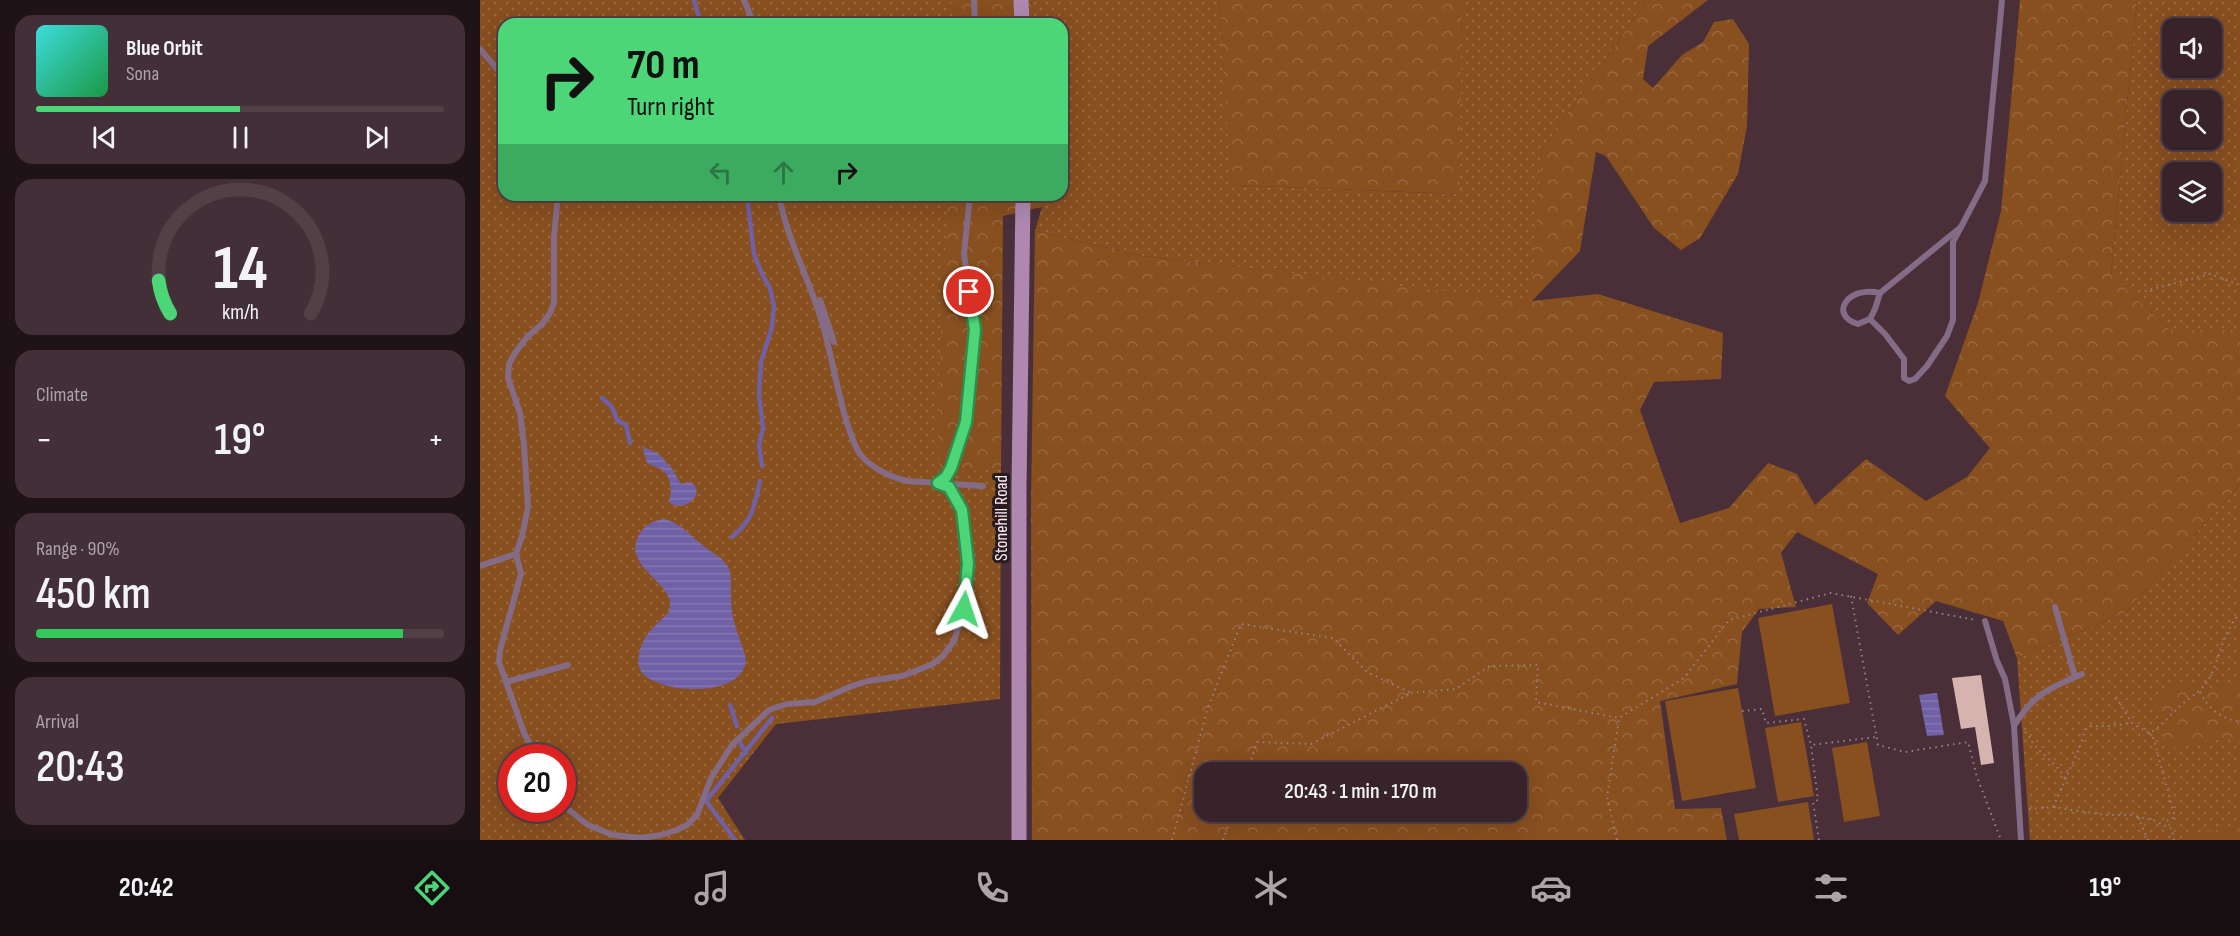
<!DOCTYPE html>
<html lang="en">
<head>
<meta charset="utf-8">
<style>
  body { margin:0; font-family:"Sofia Sans Condensed",sans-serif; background:#432f37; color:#f1f3f6; height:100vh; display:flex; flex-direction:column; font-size:22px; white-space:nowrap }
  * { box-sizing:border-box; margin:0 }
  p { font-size:20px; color:#aba4a9 }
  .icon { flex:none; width:33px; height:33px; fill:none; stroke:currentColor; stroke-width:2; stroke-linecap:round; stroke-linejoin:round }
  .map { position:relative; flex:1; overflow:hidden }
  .details { display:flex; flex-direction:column; gap:15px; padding:15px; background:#1f1318; width:480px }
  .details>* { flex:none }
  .guide { position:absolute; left:18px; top:18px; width:570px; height:183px; border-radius:18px; box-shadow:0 6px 24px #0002,0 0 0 2px #524047; background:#4cd677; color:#111; overflow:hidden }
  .buttons { position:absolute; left:1682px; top:18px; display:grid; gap:12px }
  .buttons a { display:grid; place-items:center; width:60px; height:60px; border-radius:12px; background:#38232b; box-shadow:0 6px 24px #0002,0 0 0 2px #524047; font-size:30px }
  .speed { position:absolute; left:18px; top:744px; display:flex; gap:12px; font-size:30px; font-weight:700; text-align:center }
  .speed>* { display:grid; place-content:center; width:78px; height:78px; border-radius:50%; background:#38232b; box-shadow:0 6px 24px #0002,0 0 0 2px #524047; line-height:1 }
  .speed .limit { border:9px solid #d22; background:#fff; color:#111 }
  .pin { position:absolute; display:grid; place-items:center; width:51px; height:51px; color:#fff; margin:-26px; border:3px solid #fff; border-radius:50%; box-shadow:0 2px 6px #0007 }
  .me { position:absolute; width:66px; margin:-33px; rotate:5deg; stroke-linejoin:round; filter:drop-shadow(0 0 4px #0008) }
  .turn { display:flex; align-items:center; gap:21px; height:126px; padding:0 30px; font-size:27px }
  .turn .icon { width:78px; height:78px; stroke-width:2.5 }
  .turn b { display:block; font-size:42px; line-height:51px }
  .lanes { display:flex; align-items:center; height:57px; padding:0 30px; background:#0003; justify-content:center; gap:30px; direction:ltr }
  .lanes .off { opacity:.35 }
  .big { font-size:45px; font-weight:600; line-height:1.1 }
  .details .tile { flex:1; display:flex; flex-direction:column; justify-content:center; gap:9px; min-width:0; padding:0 21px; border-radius:18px; background:#432f37 }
  .details .dial { align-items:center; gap:0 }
  .dial svg { height:156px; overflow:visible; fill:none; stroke:#524047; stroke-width:7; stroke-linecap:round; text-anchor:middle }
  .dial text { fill:#f1f3f6; stroke:none }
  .song { display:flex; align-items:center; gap:18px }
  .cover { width:72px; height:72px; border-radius:9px; background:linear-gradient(135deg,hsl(180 70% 55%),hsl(140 70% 35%)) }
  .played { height:6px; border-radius:3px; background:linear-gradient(90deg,#4cd677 50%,#524047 50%) }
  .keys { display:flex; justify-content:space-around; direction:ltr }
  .heat { display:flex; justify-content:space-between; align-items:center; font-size:33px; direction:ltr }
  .charge { height:9px; border-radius:4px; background:linear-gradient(90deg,#34c759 90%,#524047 0) }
  .trip { position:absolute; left:714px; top:762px; width:333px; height:60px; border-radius:18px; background:#38232b; box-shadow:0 6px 24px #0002,0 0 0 2px #524047; font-weight:600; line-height:60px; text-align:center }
  .menu { display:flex; height:96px; justify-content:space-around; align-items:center; background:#160e11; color:#aba4a9 }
  .menu .icon { width:42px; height:42px }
  .menu .selected { color:#4cd677 }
  .menu b { font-size:27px; color:#f1f3f6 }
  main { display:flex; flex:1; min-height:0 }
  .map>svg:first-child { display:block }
  .grass { fill:url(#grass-dots); fill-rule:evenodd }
  .forest { fill:url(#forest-crowns); fill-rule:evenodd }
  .green { fill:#884f1f }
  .water { fill:url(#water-rules) }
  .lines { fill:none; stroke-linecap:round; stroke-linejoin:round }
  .stream { stroke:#7060a5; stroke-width:4.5 }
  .building { fill:#d7b3af }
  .path { stroke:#98818a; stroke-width:2; stroke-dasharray:1.5 4.5; stroke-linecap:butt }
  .lane { stroke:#846c86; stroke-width:6 }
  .secondary { stroke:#ae88b1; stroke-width:15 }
  .route-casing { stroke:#318b4d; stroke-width:15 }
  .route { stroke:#4cd677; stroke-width:10 }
  .labels { text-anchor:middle; stroke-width:6; stroke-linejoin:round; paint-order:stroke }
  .street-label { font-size:18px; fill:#ffecf3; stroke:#281b20 }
</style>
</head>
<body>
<main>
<section class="details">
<div class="tile">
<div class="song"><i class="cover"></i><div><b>Blue Orbit</b><p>Sona</p></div></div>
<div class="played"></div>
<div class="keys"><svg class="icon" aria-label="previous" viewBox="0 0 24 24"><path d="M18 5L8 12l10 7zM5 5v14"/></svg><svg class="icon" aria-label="pause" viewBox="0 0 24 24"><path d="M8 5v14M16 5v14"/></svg><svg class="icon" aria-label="next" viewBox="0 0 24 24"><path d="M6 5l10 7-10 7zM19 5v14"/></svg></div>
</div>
<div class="tile dial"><svg viewBox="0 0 100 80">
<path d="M14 69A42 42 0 1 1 86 69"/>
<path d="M14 69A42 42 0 0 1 8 52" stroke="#4cd677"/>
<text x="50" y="56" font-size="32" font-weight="700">14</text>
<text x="50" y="72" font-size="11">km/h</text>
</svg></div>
<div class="tile"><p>Climate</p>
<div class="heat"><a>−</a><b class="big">19°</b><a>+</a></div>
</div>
<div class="tile"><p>Range · 90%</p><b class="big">450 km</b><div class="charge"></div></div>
<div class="tile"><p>Arrival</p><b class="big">20:43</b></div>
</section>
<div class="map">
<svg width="1760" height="840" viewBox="0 0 1760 840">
  <defs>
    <pattern id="grass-dots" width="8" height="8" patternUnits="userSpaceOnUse" patternTransform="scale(1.5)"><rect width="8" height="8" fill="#884f1f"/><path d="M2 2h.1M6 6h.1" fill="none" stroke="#9a6840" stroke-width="1.8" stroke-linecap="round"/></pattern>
    <pattern id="forest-crowns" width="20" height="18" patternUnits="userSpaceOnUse" patternTransform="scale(1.5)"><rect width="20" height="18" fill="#884f1f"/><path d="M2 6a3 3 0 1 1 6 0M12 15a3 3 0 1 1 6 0" fill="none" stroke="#9a6840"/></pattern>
    <pattern id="water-rules" width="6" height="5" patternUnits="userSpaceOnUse" patternTransform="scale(1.5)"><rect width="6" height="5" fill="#7060a5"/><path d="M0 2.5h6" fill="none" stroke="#8577b2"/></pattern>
  </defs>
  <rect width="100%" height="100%" fill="#4a2f39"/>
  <g class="grass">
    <path d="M 0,0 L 509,0 L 510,24 L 24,24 L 24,195 L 512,195 L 506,447 L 521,469 L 520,699 L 296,724 L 238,798 L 265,840 L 0,840 ZM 32,758 L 82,758 L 82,808 L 32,808 Z"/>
    <polygon points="551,0 739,0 752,185 978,194 982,0 1167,0 1062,150 1052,302 663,256 555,231 562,207 561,195 582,195 582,24 553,24"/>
    <path d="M 1657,0 L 1760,0 L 1760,330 L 1690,330 L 1631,275 ZM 1692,28 L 1731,28 L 1731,68 L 1692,68 ZM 1692,100 L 1731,100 L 1731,140 L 1692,140 ZM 1692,172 L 1731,172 L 1731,212 L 1692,212 Z"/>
    <polygon points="1760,484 1760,840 1550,840 1537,658 1645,613"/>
  </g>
  <g class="forest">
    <polygon points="471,0 551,0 553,24 473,24"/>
    <polygon points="739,0 982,0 979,194 751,185"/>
    <path d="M 1167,0 L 1228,0 L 1168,46 L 1163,79 L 1173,88 L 1202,55 L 1223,42 L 1234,22 L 1253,19 L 1269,44 L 1267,126 L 1258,174 L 1220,238 L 1201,250 L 1174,228 L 1126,156 L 1116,152 L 1100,251 L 1052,301 L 1118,294 L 1243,333 L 1241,379 L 1174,382 L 1160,410 L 1200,523 L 1249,508 L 1288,463 L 1317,474 L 1335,505 L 1386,459 L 1446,501 L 1487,477 L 1510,448 L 1465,396 L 1498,303 L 1521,211 L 1540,0 L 1657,0 L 1631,275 L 1690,330 L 1760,330 L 1760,484 L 1645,613 L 1537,658 L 1523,621 L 1456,601 L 1418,635 L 1387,603 L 1398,574 L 1317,532 L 1301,553 L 1316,607 L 1279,609 L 1262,632 L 1257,684 L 1180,701 L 1195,809 L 1241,808 L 1247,840 L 552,840 L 551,506 L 555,231 L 663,256 L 1051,301 L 1062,150 ZM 724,772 L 1036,772 L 1036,812 L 724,812 Z"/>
    <polygon points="468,195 561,195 562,207 523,216 521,469 459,473 457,416"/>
    <polygon points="1696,680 1731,688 1760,681 1760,737 1731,740 1686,749 1676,704"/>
    <polygon points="1760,828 1760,840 1709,840 1709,836 1726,831"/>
  </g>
  <g class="green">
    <polygon points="1352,604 1370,703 1295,716 1278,618"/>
    <polygon points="1258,688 1276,788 1202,801 1185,701"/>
    <polygon points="1321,722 1334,796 1298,802 1285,728"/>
    <polygon points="1387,742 1400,816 1364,822 1352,748"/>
    <polygon points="1328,802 1334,840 1259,840 1254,814"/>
  </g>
  <g class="water">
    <path d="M 162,446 L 179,454 L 193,470 L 201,484 L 211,482 C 227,494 205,513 190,503 C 189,498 191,494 191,489 C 189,469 181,470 167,463 Z"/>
    <path d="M 184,519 C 202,523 211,537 225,547 C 232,553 241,556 246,564 C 251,570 251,578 251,585 C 251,596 251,607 253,617 C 254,626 267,656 266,661 C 262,698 183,694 163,674 C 155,665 159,649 164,640 C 170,628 180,622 188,613 C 191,606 191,600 187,594 C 176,575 143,560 160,533 C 166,524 173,521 184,519 Z"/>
    <polygon points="1457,693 1464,735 1447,736 1439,695"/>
  </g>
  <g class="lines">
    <g class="stream">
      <polyline points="214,0 221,24"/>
      <polyline points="267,195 274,254 282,274 290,288 294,306 292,327 281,362 279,394 283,428 279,445 282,466"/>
      <polyline points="122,398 132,407 137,420 146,425 150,443"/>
      <path d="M 252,537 C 273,520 274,507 280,481"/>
      <polyline points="250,705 257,726"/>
      <polyline points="259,741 266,753"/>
      <polyline points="255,840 226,801 292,718"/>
    </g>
  </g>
  <polygon class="building" points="1501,675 1514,763 1501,765 1495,727 1481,729 1472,678"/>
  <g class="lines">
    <g class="path">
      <polyline points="1665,291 1730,274 1760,285"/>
      <polyline points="1371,596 1398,745 1425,752 1488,742 1497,777 1521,840"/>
      <path d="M 1720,692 C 1729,710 1741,718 1760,722"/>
      <polyline points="931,693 976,689 1009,666 1058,665 1056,702 1139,718 1204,678 1249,620 1351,593 1496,620"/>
      <path d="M 1636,697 L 1652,723 L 1669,733 C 1680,728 1688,717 1697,709 C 1710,696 1725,690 1732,673 C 1741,653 1744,629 1760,614"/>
      <polyline points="1262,711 1282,709 1286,723 1324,719 1331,745"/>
      <path d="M 1545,732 L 1548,734 C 1556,754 1577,761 1586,780"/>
      <polyline points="1669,733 1673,737 1695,817 1683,823"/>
      <polyline points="1573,807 1599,749 1605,731 1609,726 1630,726 1652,723"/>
      <polyline points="1549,809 1573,807 1626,815 1650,815 1673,820 1692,829 1694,840"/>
      <polyline points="1658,817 1668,840"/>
      <polyline points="692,840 728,707 761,624 853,638 887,672 931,693 831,744 777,742 767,772"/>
      <polyline points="743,840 753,812"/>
      <polyline points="1137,840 1127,797 1139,719"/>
      <polyline points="1339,840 1333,802 1338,800 1331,745 1396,737"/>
    </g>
    <g class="lane">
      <polyline points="264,0 274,24"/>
      <polyline points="494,0 495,24"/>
      <polyline points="0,49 24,77"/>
      <path d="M 299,195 C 307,241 331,281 343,326 C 352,357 357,389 366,420 C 370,431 373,444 380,454 C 391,468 410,477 427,481 L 503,486"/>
      <polyline points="1400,293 1481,227 1505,181 1522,0"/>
      <polyline points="340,300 354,342"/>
      <path d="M 1390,319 L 1395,309 L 1400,293 C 1368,285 1348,315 1378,324 L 1390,319 L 1405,334 L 1424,359 L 1424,378 L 1429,381 L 1435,379 L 1447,366 L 1467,336 L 1473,320 L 1473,242 L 1481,227"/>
      <polyline points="459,482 466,477 471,469 486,422 495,329 484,254 490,195"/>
      <polyline points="0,566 36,554"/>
      <polyline points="1575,607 1595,677"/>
      <polyline points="1505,621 1517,661 1525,679 1534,725"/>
      <polyline points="26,682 88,665"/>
      <polyline points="58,758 44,733 19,662 20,650 41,574 36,554 42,536 48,507 44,445 40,413 28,378 29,364 35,353 47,337 62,324 70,313 74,303 74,237 78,195"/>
      <polyline points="82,798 88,809 99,818 108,825 133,835 161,838 181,835 197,830 207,825 217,815 231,778 252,745 289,710 307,704 335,702 372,686 388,681 422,676 451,665 462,657 474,641 484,609 488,563 482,510 469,487 458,483"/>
      <path d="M 1541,840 L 1534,726 C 1553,694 1570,688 1602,674"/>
    </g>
    <g class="secondary">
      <polyline points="541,0 542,24"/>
      <polyline points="539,840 539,488 543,195"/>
    </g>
  </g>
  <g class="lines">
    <g class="route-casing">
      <polyline id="route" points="484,609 488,563 482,510 469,487 458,483 466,477 471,468 486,422 495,329 489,292"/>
    </g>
    <use href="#route" class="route"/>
  </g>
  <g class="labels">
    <g class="street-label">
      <text transform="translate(521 518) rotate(-90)" y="6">Stonehill Road</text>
    </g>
  </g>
</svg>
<div class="buttons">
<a><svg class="icon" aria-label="sound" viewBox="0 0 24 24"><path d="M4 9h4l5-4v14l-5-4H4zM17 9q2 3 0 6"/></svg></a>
<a><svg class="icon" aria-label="search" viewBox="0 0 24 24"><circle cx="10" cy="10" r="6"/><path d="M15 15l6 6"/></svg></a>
<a><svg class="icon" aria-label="layers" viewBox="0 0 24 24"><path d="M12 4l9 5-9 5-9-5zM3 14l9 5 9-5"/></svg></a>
</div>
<div class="speed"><div class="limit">20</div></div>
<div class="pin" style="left:489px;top:292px;background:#d93025"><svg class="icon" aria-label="arrive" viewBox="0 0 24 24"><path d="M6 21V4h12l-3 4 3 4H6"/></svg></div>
<svg class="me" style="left:484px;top:609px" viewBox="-20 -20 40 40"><path d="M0-17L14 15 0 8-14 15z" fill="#4cd677" stroke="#fff" stroke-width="4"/></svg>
<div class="trip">20:43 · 1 min · 170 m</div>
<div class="guide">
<div class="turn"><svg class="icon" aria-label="right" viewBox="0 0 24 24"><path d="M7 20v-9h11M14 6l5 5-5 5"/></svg><div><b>70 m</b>Turn right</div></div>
<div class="lanes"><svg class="icon off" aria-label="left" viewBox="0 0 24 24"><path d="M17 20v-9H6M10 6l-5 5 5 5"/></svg><svg class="icon off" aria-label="ahead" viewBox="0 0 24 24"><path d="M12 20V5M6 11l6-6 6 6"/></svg><svg class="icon" aria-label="right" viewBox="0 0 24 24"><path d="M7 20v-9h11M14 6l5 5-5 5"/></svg></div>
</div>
</div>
</main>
<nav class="menu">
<b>20:42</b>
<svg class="icon selected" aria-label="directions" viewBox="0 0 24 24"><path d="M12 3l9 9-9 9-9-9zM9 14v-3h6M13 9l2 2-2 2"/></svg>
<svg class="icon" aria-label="music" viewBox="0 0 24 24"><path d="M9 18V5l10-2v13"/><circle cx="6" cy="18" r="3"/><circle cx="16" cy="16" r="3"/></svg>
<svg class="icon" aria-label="phone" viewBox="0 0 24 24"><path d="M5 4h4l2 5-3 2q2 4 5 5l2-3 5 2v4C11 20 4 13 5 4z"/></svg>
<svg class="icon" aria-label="climate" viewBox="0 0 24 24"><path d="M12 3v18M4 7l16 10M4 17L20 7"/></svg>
<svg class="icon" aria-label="car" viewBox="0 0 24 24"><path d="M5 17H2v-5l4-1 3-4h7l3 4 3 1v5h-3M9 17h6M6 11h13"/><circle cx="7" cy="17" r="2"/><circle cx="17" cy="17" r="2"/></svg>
<svg class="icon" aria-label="filters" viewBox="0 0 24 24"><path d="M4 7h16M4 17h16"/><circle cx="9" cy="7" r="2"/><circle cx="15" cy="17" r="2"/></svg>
<b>19°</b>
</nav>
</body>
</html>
